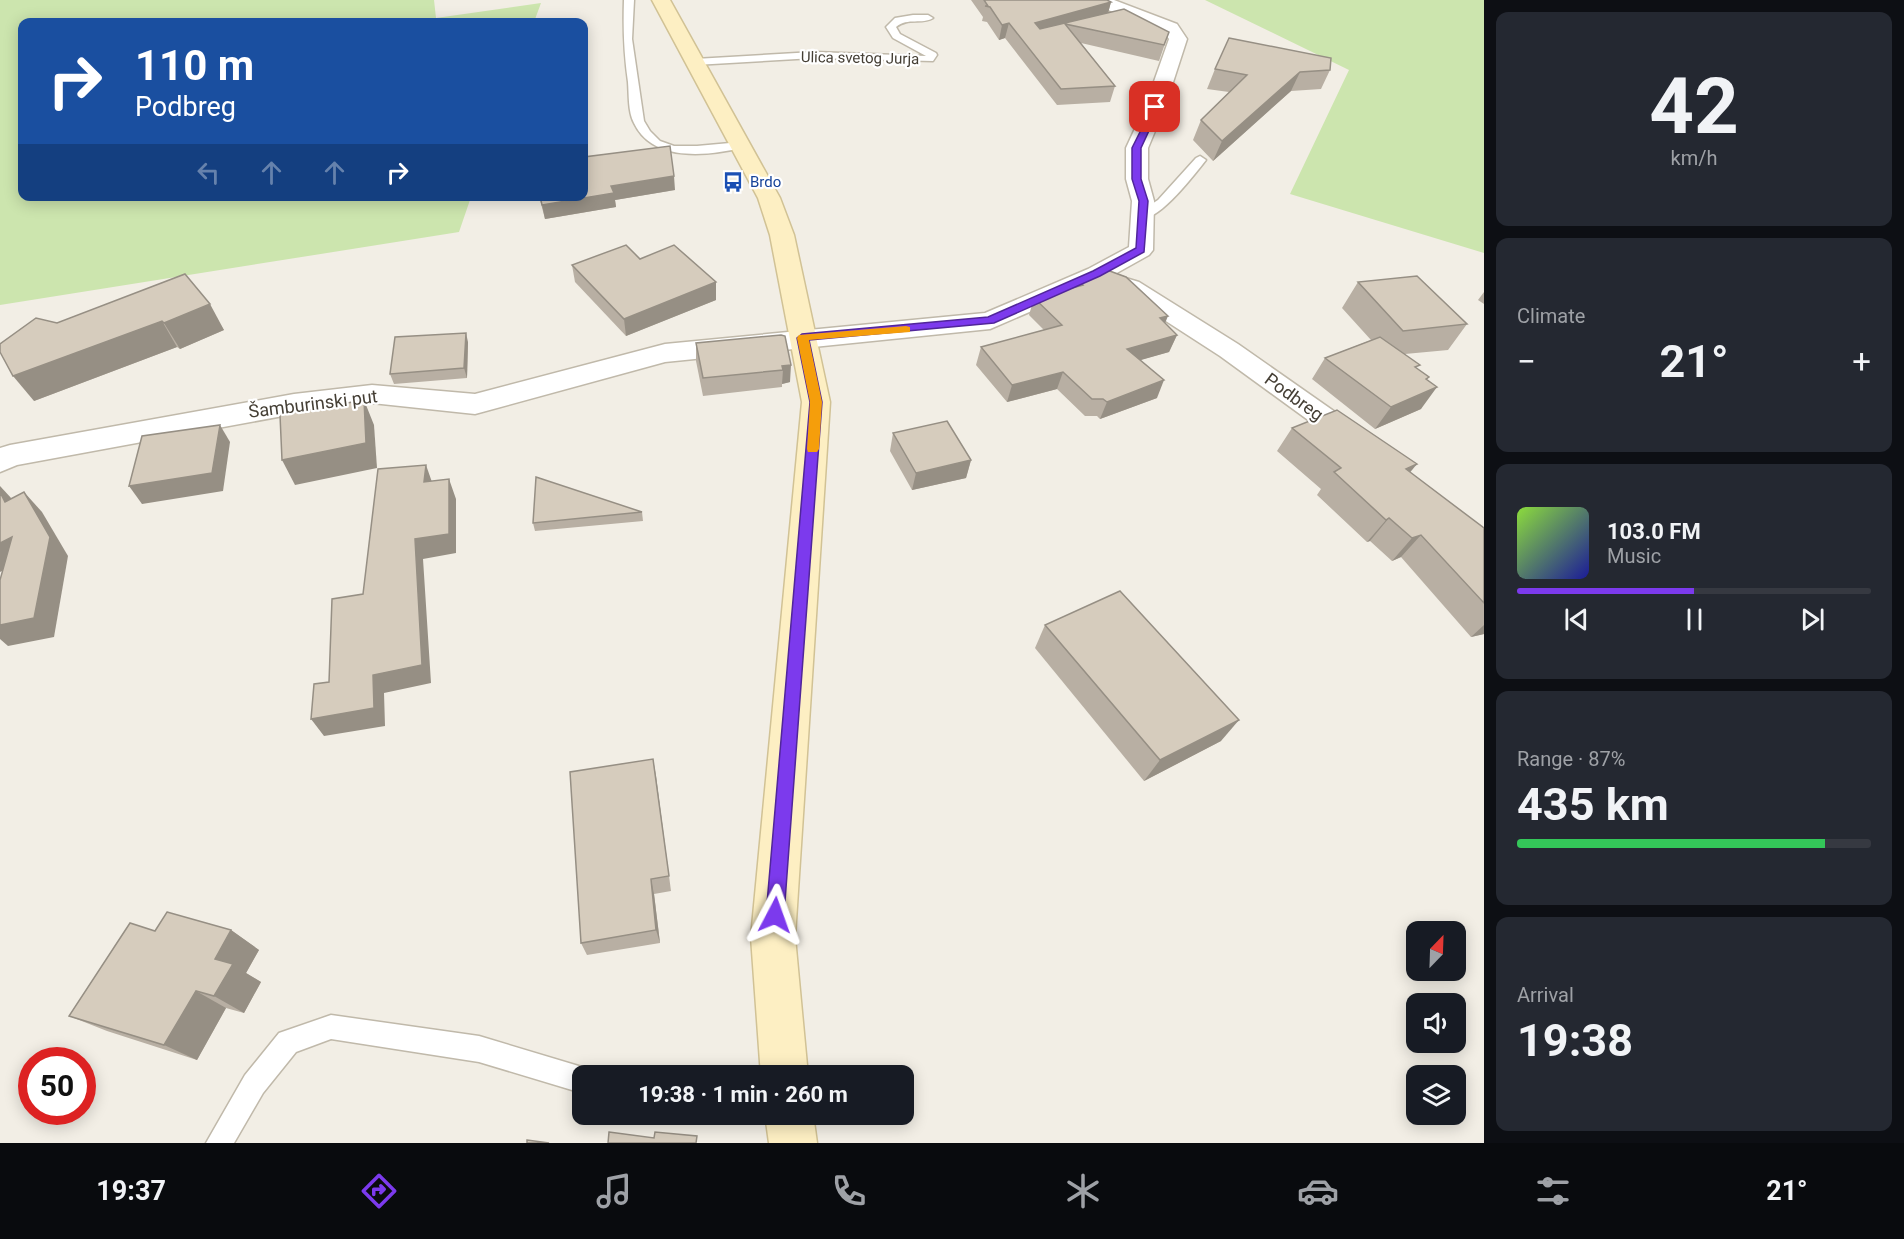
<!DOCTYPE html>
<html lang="en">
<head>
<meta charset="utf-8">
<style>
  body { margin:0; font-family:Roboto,sans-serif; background:#242831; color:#f1f3f6; height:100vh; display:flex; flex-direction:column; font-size:22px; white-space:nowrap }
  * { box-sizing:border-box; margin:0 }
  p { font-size:20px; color:#9ea1a6 }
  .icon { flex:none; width:33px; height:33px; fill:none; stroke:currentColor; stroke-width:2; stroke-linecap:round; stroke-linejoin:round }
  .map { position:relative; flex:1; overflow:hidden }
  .side { display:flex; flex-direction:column; gap:12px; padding:12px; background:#0d0f14; width:420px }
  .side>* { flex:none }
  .hud { position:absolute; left:18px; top:18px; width:570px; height:183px; border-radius:12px; box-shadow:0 3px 15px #0003; background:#1a4fa0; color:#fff; overflow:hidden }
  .needle { width:39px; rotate:23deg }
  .controls { position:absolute; left:1406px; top:921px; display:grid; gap:12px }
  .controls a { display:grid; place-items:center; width:60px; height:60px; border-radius:12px; background:#171b24; box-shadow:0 3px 15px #0003; font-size:30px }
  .speed { position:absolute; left:18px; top:1047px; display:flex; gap:12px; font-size:30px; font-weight:700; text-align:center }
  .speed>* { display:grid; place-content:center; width:78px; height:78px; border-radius:50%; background:#171b24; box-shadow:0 3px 15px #0003; line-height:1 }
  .speed .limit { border:9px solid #d22; background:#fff; color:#111 }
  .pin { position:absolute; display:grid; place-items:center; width:51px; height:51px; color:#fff; margin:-26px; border-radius:12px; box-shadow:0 3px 9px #0006 }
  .me { position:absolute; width:66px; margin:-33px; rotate:4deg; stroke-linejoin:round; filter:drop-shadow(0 0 4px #0008) }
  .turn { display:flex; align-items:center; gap:21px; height:126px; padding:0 18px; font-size:27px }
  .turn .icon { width:78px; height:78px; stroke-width:2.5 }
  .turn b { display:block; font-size:42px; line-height:51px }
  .lanes { display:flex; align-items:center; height:57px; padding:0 18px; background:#0003; justify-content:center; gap:30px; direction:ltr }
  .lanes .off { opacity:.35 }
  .big { font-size:45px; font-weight:700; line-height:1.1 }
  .side .card { flex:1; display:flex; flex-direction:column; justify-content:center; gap:9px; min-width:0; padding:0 21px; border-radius:12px; background:#242831 }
  .side .dial { align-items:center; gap:0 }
  .dial b { font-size:78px; line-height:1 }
  .song { display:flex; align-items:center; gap:18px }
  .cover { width:72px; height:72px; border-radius:9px; background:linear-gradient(135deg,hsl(90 70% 55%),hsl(240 70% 35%)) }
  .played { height:6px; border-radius:3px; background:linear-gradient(90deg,#7c3aed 50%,#363941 50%) }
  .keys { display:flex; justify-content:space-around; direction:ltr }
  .heat { display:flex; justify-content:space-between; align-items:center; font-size:33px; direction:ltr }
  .charge { height:9px; border-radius:4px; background:linear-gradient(90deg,#34c759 87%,#363941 0) }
  .trip { position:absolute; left:572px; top:1065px; width:342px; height:60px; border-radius:12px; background:#171b24; box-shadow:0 3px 15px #0003; font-weight:700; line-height:60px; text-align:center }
  .tabs { display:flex; height:96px; justify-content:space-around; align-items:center; background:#090b0e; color:#9ea1a6 }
  .tabs .icon { width:42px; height:42px }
  .tabs .active { color:#7c3aed }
  .tabs b { font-size:27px; color:#f1f3f6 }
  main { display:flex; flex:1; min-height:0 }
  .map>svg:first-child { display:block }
  .green { fill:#cce5ae }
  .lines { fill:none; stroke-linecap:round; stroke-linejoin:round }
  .service-casing { stroke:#c0b9aa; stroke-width:3 }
  .minor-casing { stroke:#c0b9aa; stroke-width:3 }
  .secondary-casing { stroke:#d1c295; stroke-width:3 }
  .service { fill:#fff; fill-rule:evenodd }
  .minor { fill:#fff; fill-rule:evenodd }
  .secondary { fill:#fdefc3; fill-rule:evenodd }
  .wall { fill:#b8afa3 }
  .shaded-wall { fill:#968f84 }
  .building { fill:#d6ccbd; stroke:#968f84; stroke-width:1.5 }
  .route { fill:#7c3aed; stroke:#51269a; stroke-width:1.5 }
  .slow { fill:#f59e0b }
  .labels { text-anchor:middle; stroke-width:4.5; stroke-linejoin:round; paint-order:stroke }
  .far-street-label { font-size:15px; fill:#443e34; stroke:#fff }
  .far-transit-label { font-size:15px; fill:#164399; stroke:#fff; text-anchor:start }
  .street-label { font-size:18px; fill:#443e34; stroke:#fff }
</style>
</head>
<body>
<main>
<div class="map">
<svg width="1484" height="1143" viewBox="0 0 1484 1143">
  <rect width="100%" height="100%" fill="#f2eee5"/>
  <g class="green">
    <polygon points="0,0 434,0 436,18 541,3 534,22 22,22 22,196 471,197 459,232 0,305"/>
    <polygon points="1205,0 1484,0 1484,253 1290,194 1349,70"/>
  </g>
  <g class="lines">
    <g class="service-casing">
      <g id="service">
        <path d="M 624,0 L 634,0 L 632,39 L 644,121 L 650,131 L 660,141 L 674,146 L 697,146 L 741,142 L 745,143 L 745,147 C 709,156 653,163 634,123 C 628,112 629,95 628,82 C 624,54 623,28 624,0 Z"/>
        <path d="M 913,15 L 928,15 L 933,18 C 922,25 908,17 896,27 L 900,34 L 936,53 L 937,55 L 933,61 L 814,58 L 695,65 L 690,62 L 695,59 L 814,52 L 926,56 L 893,38 L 886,27 L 895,18 Z"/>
        <path d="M 1200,156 L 1206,160 C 1194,175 1158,223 1138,219 L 1136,216 L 1138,213 L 1158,200 L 1196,158 Z"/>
        <polygon points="331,1015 479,1036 582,1067 591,1071 593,1076 582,1076 582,1093 479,1062 331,1039 296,1052 263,1093 234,1143 206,1143 245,1075 279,1033"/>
      </g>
    </g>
    <g class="minor-casing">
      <g id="minor">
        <polygon points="1090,0 1114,0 1177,24 1187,39 1165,107 1148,148 1148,179 1154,201 1153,250 1149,255 1106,279 990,329 665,362 475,414 372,403 294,414 17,465 0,472 0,448 10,445 294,394 372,385 475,394 665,344 985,313 1088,269 1129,247 1132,201 1126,179 1126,148 1145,107 1169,39 1164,32 1093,4"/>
        <polygon points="1119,276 1139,282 1238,344 1368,435 1373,442 1368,449 1358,452 1348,449 1220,356 1121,292 1110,288 1107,283 1110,278"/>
      </g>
    </g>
    <g class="secondary-casing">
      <g id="secondary">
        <polygon points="652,0 670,0 780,198 794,235 830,402 795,937 808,1076 761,1076 751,937 802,402 770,235 758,198"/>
        <polygon points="765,1114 813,1114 817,1143 769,1143"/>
      </g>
    </g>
    <use href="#service" class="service"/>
    <use href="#minor" class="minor"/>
    <use href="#secondary" class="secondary"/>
  </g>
  <g class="wall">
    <polygon points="971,0 1107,0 1111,2 1108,13 1169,32 1159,61 1081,43 1115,86 1110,102 1057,105 1005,38 999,40 987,22 982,21 983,17"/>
    <polygon points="1215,69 1330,70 1321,89 1291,91 1213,161 1193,140 1201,120 1229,92 1207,89"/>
    <polygon points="675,190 615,200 616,207 545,219 539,196 584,196"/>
    <polygon points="640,259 716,282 716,300 626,336 575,282 572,265"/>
    <polygon points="185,274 224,330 180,349 177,347 34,401 57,323"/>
    <polygon points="1077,279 1165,323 1177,335 1169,352 1140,360 1157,398 1100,419 1097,416 1085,416 1057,389 1007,402 976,365 981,347 1044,330 1029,315 1034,298 1075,287"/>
    <polygon points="1358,282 1467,324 1448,350 1405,354 1427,380 1421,409 1375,429 1312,379 1325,358 1371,340 1342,308"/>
    <polygon points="1484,292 1484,304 1478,300"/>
    <polygon points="781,335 790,382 782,384 782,387 703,396 696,361 696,343"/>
    <polygon points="468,342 467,378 394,384 390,374"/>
    <polygon points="1292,428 1410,472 1484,528 1484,634 1471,637 1401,557 1392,561 1370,541 1367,542 1317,495 1321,489 1277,451"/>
    <polygon points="893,433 971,460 966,478 912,490 890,451"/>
    <polygon points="642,512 643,521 535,531 533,523"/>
    <polygon points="1045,625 1221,741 1144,781 1035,648"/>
    <polygon points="653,759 671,891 654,894 660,943 587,955 581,943"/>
    <polygon points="231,930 259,950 246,973 261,982 244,1013 226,1008 197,1060 107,1031 69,1016 155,931"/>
  </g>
  <g class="shaded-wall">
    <polygon points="1111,2 1107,17 1065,24 1031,38 1035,23"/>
    <polygon points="1009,23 1005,38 999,40 1002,25"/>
    <polygon points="1300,72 1291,91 1213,161 1222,141"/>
    <polygon points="674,176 675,190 615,200 616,207 545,219 542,205 611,186"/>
    <polygon points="716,282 716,300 626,336 624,319"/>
    <polygon points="210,304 224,330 180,349 164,323"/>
    <polygon points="1168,316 1161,333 1160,318"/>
    <polygon points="162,321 177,347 34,401 13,376"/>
    <polygon points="466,333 468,342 467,378 464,368"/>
    <polygon points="1177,335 1169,352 1120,366 1127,349"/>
    <polygon points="791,365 790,382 782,384 783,370 782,366"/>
    <polygon points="1063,372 1057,389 1007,402 1012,385"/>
    <polygon points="1429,377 1415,397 1437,387 1421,409 1375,429 1391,407 1426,379"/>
    <polygon points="1164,380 1157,398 1100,419 1107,402"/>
    <polygon points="364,400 374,425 377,468 295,485 282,460"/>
    <polygon points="220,425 230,442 223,491 142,504 129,486"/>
    <polygon points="971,460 966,478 912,490 916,473"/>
    <polygon points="1417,464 1398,487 1406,469"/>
    <polygon points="426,465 433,485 424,482"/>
    <polygon points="449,479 456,499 456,553 423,559 431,683 384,693 385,726 324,736 311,719 373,675 415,539"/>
    <polygon points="0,486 12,499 5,502 0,492"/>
    <polygon points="24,492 42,512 68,556 54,637 8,646 0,639 0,625"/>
    <polygon points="1389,518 1370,541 1367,542 1386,520"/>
    <polygon points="1421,535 1401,557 1392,561 1412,538"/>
    <polygon points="12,537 31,557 0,572 0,543"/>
    <polygon points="1484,625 1484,634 1471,637"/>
    <polygon points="1239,720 1221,741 1144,781 1160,760"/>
    <polygon points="653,759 656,776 671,891 669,876"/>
    <polygon points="651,879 654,894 660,943 656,930"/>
    <polygon points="231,930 259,950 246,973 261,982 244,1013 214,996 215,959"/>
    <polygon points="196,991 226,1008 197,1060 164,1045"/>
  </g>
  <g class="building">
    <polygon points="984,0 1107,0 1111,2 1035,23 1040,29 1124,9 1169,32 1164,45 1065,24 1115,86 1061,89 1009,23 1002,25 990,7 985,6 988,6"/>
    <polygon points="1229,38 1331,58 1330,70 1300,72 1222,141 1201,120 1247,75 1215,69"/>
    <polygon points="670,146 674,176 611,186 614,193 542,205 540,196 584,196 584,157"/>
    <polygon points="626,245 640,259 674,245 716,282 624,319 572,265"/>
    <polygon points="1107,270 1126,277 1168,316 1160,318 1177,335 1127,349 1164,380 1107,402 1103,399 1092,399 1063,372 1012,385 981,347 1062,325 1034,298 1083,285 1077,279"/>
    <polygon points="185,274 210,304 164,323 162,321 13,376 0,352 0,344 36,318 57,323"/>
    <polygon points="1417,276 1467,324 1403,331 1358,282"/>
    <polygon points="466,333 464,368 390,374 395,337"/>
    <polygon points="781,335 785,336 791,365 782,366 783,370 703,378 696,343"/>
    <polygon points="1380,337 1420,365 1415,367 1429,377 1426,379 1437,387 1391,407 1325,358"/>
    <polygon points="364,400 366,443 282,460 280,415"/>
    <polygon points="1337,410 1417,464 1406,469 1484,528 1484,603 1421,535 1412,538 1389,518 1386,520 1334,472 1341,468 1292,428"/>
    <polygon points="947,421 971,460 916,473 893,433"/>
    <polygon points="220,425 212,473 129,486 142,436"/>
    <polygon points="426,465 424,482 449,479 449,534 415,539 422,665 373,675 374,708 311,719 314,684 329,682 332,599 363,594 378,469"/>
    <polygon points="536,477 642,512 533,523"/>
    <polygon points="0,492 5,502 24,492 50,537 34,618 0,625 0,580 12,537 0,543"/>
    <polygon points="1120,591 1239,720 1160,760 1045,625"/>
    <polygon points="653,759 669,876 651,879 656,930 581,943 570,772"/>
    <polygon points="167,912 231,930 215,959 233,964 214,996 196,991 164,1045 69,1016 130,923 155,931"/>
    <polygon points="609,1132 654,1138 655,1132 697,1136 696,1143 608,1143"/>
    <polygon points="527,1140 549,1143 527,1143"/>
  </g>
  <polygon class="route" points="1153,106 1160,107 1141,148 1141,179 1148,201 1144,252 1100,276 994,323 809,340 822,402 784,915 781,921 775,924 769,921 766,915 810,402 797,338 802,334 988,317 1093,271 1136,248 1139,201 1132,179 1132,148"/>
  <polygon class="slow" points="906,326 910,327 910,332 809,340 822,402 819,449 817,452 808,452 807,449 810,402 797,338 799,335"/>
  <defs>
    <g id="bus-bare" transform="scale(1.62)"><path d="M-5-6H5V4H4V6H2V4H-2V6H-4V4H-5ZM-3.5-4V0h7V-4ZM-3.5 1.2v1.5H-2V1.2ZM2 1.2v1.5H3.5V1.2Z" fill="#1a4fb4" stroke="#fff" stroke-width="2.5" paint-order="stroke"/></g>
  </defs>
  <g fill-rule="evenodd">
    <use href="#bus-bare" x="733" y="182"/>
  </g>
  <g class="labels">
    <g class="far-street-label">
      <text transform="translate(860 58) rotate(1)" y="5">Ulica svetog Jurja</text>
    </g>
    <g class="far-transit-label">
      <text x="750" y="187">Brdo</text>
    </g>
    <g class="street-label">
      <text transform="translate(1294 397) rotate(36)" y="6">Podbreg</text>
      <text transform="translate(313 404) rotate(-7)" y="6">Šamburinski put</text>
    </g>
  </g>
</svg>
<div class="controls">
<a><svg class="needle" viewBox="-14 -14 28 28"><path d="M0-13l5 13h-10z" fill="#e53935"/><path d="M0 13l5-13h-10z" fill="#9ea1a6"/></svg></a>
<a><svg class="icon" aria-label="sound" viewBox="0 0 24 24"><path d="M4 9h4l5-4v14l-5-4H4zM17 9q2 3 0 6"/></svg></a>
<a><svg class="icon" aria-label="layers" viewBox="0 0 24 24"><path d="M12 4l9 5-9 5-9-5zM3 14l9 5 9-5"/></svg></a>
</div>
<div class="speed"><div class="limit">50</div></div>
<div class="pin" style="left:1155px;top:107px;background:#d93025"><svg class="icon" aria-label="arrive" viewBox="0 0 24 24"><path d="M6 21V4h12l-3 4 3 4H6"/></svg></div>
<svg class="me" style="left:775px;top:915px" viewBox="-20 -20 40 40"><path d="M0-17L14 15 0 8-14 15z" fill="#7c3aed" stroke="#fff" stroke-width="4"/></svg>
<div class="trip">19:38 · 1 min · 260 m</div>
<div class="hud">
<div class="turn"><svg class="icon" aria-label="right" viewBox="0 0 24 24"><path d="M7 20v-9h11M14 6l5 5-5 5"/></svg><div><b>110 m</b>Podbreg</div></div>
<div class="lanes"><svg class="icon off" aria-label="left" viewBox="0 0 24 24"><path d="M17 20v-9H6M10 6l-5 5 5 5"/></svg><svg class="icon off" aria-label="ahead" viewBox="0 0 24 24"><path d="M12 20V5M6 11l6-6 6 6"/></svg><svg class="icon off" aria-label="ahead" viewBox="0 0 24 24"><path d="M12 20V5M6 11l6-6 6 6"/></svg><svg class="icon" aria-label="right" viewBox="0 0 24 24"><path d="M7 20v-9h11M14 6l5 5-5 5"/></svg></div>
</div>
</div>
<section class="side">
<div class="card dial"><b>42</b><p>km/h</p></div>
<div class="card"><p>Climate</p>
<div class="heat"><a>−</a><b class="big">21°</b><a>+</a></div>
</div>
<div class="card">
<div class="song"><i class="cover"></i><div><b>103.0 FM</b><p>Music</p></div></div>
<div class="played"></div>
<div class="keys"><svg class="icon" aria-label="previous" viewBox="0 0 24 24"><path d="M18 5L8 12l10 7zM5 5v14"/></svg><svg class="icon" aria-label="pause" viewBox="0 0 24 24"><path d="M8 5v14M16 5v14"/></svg><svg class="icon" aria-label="next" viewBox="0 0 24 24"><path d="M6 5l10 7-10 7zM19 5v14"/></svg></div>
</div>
<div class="card"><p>Range · 87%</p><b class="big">435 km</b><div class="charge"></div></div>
<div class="card"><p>Arrival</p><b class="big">19:38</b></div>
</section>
</main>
<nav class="tabs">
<b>19:37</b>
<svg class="icon active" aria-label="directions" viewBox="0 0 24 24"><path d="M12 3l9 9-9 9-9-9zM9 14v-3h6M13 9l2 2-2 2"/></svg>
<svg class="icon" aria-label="music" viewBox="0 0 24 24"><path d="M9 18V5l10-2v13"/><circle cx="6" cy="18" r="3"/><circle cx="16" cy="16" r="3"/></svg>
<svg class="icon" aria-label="phone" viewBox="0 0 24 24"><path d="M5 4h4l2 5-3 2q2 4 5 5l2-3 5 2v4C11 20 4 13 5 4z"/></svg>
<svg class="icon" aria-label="climate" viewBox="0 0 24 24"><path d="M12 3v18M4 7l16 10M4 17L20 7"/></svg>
<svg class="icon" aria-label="car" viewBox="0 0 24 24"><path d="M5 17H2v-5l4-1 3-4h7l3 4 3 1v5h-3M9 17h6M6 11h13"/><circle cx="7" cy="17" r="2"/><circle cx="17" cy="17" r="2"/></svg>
<svg class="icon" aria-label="filters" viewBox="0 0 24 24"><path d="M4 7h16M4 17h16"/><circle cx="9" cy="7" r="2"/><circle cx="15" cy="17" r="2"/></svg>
<b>21°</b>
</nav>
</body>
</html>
